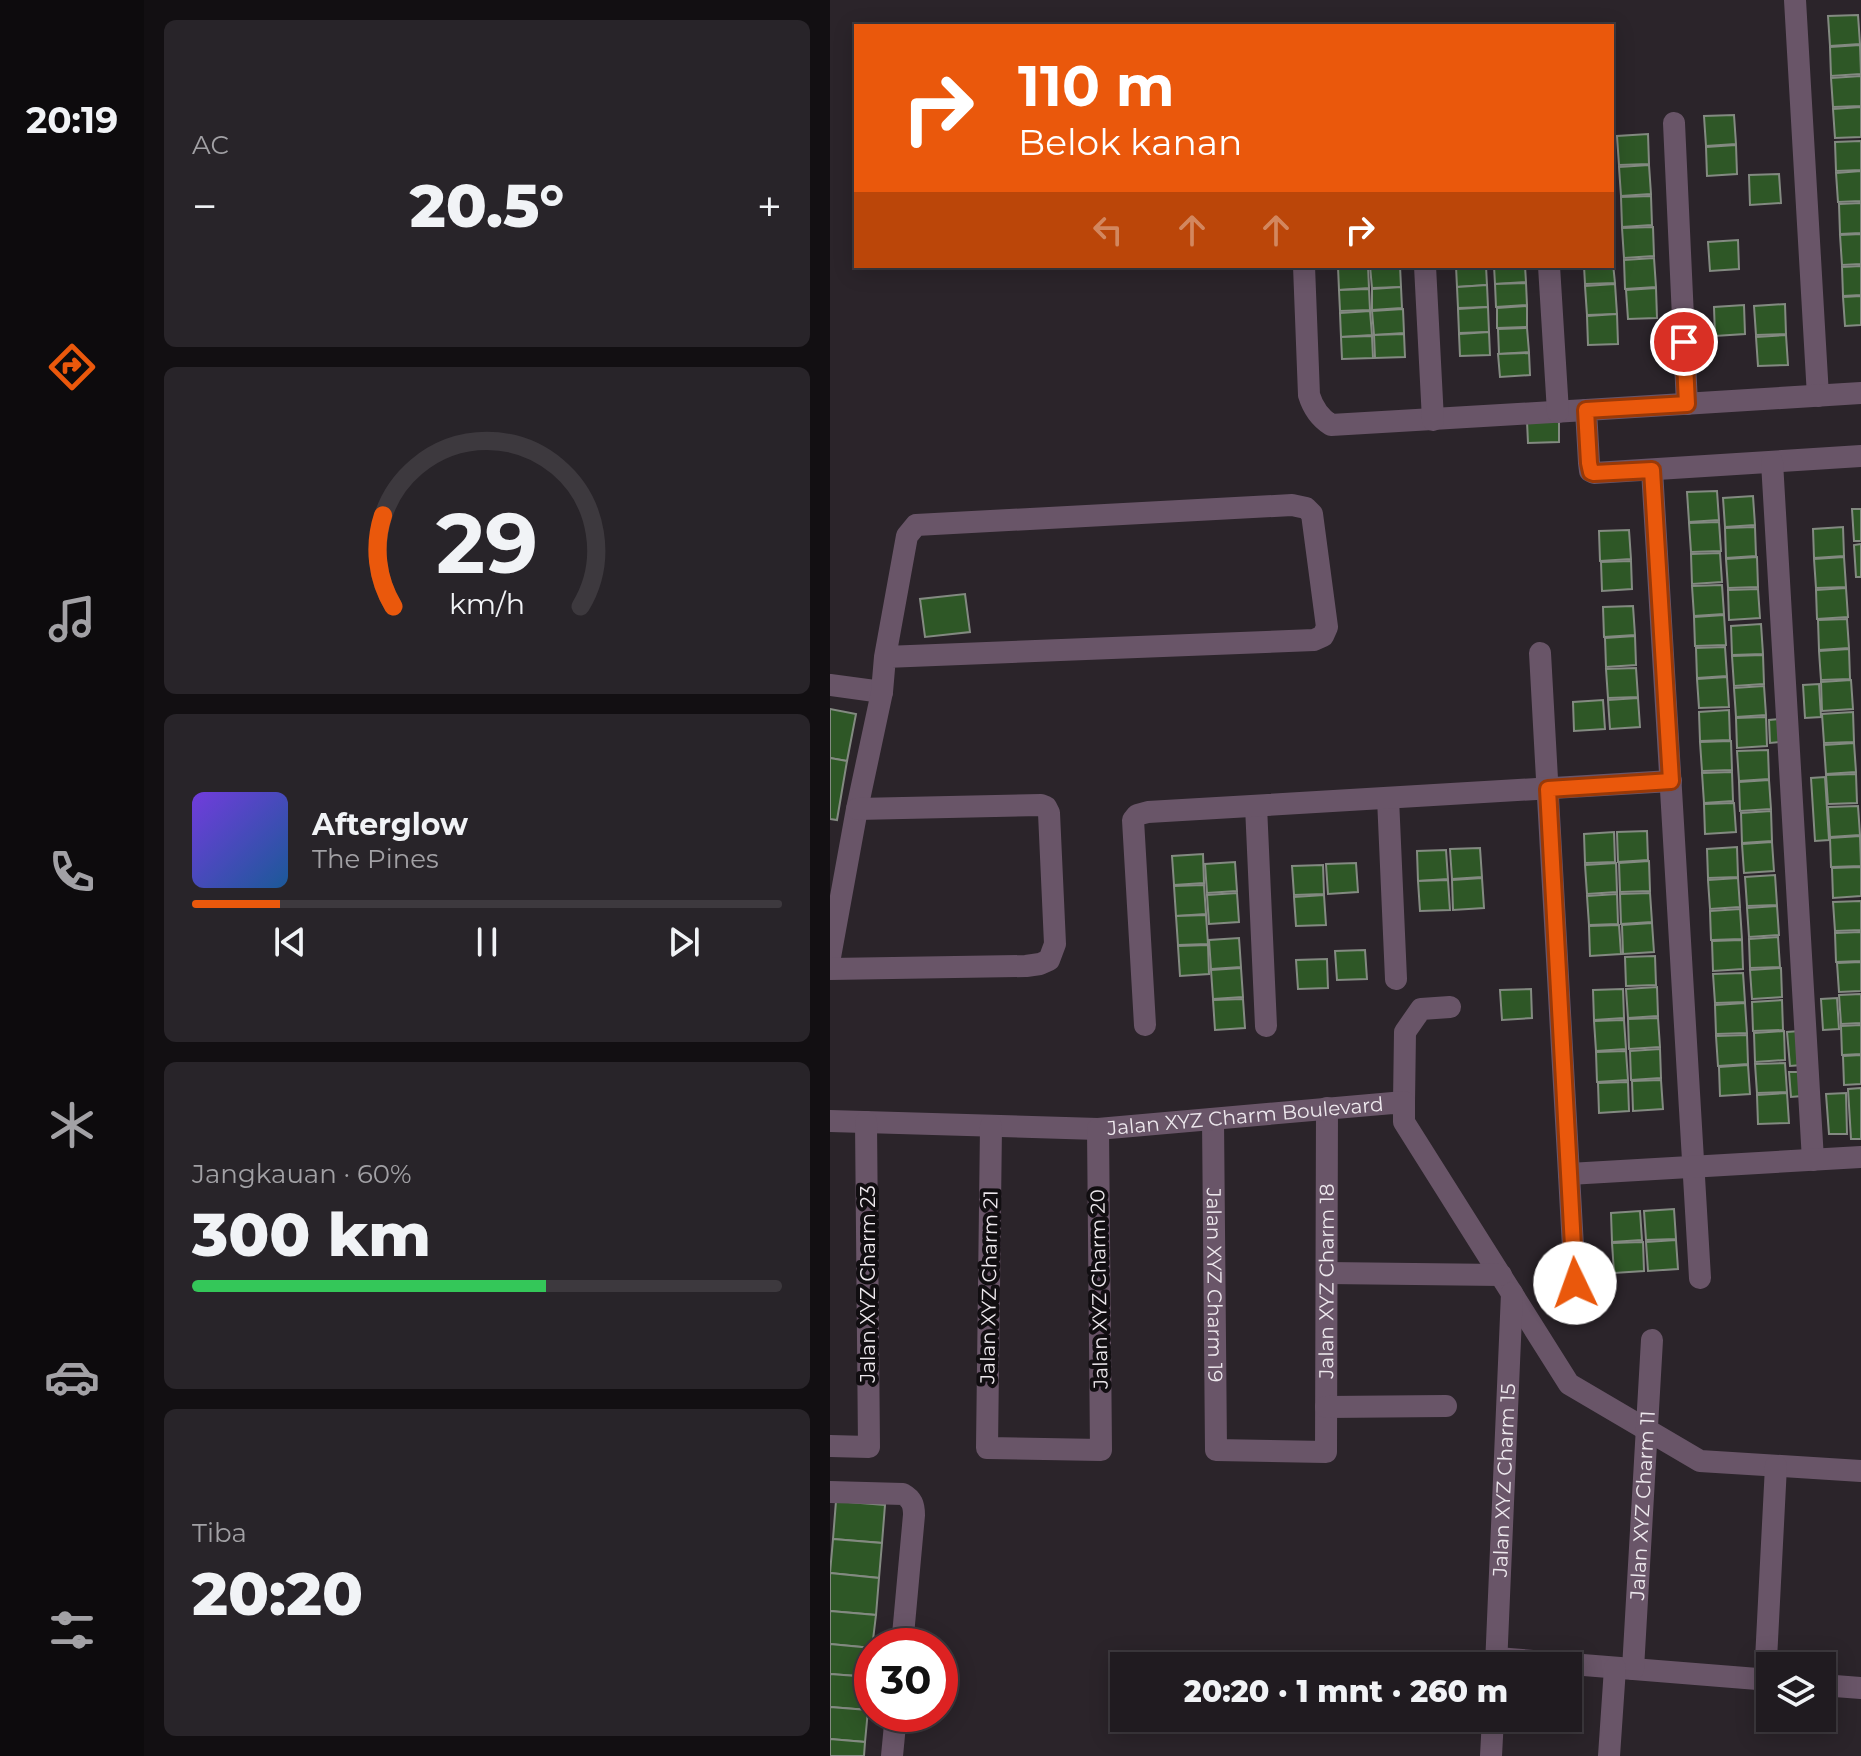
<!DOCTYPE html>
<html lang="id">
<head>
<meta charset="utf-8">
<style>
  body { margin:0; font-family:Montserrat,sans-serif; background:#282429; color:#f1f3f6; height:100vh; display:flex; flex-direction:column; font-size:30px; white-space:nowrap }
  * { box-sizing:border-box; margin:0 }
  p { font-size:26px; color:#a2a1a5 }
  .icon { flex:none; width:44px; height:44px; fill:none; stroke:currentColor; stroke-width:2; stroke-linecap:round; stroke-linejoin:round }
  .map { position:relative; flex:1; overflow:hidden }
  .panel { display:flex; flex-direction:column; gap:20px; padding:20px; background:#120f12; width:686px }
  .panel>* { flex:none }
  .guide { position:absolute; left:24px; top:24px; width:760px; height:244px; border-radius:0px; box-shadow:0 4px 20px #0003,0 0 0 2px #3d393e; background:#ea580c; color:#fff; overflow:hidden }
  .fabs { position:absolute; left:926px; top:1652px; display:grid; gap:16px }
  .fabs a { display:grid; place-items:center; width:80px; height:80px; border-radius:0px; background:#201b20; box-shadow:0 4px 20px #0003,0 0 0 2px #3d393e; font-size:40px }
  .speed { position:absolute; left:24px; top:1628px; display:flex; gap:16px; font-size:40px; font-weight:700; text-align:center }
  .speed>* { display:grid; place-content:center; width:104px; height:104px; border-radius:50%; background:#201b20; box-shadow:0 4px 20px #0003,0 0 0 2px #3d393e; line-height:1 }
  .speed .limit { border:12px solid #d22; background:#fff; color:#111 }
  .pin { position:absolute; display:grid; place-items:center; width:68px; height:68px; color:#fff; margin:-34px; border:4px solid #fff; border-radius:50%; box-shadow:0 2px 8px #0007 }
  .me { position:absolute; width:88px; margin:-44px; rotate:357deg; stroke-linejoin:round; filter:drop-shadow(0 0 6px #0008) }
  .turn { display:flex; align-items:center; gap:28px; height:168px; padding:0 32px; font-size:36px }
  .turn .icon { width:104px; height:104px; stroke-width:2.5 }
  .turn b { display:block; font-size:56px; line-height:68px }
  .lanes { display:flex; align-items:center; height:76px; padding:0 32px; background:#0003; justify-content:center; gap:40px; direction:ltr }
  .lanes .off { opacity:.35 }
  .big { font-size:60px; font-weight:800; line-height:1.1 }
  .panel .widget { flex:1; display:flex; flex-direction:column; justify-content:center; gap:12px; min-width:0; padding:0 28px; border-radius:12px; background:#282429 }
  .panel .dial { align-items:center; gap:0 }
  .dial svg { height:208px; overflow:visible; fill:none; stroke:#3d393e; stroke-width:7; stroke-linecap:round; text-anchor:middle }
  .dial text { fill:#f1f3f6; stroke:none }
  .song { display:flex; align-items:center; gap:24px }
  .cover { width:96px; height:96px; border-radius:12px; background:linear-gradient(135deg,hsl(260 70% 55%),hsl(210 70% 35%)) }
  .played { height:8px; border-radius:4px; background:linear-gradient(90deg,#ea580c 15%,#3d393e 15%) }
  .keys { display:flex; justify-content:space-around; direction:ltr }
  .heat { display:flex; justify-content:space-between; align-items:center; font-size:44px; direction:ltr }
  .charge { height:12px; border-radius:6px; background:linear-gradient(90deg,#34c759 60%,#3d393e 0) }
  .trip { position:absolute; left:280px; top:1652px; width:472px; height:80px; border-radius:0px; background:#201b20; box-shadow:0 4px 20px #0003,0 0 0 2px #3d393e; font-weight:800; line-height:80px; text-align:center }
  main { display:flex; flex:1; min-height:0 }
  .menu { display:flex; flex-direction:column; width:144px; justify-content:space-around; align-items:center; background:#0d0b0d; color:#a2a1a5 }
  .menu .icon { width:56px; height:56px }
  .menu .on { color:#ea580c }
  .menu b { font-size:36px; color:#f1f3f6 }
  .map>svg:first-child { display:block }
  .building { fill:#2e5726; stroke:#838a81; stroke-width:2 }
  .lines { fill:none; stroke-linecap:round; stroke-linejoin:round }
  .minor { stroke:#695568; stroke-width:22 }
  .route-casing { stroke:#983908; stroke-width:20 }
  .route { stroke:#ea580c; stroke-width:14 }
  .labels { text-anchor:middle; stroke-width:8; stroke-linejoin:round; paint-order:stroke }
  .street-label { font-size:20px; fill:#ede8ed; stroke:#110e11 }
</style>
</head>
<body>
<main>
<nav class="menu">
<b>20:19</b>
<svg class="icon on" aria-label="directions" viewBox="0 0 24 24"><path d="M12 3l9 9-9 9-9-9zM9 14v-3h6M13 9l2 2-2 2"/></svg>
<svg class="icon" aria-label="music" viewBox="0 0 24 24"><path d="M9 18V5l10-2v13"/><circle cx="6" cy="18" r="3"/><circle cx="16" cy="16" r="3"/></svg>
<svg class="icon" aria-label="phone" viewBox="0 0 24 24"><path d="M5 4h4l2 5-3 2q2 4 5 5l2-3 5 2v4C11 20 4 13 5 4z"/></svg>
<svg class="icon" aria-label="climate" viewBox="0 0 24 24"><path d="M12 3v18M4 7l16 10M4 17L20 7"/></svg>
<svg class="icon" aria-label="car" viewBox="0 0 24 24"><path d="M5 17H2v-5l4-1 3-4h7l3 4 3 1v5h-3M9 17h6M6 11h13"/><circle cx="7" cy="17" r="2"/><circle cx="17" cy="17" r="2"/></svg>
<svg class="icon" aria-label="filters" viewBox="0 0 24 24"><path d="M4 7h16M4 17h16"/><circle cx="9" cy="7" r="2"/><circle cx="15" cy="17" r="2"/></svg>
</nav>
<section class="panel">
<div class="widget"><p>AC</p>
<div class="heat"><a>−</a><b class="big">20.5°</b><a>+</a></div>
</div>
<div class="widget dial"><svg viewBox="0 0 100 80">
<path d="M14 69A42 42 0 1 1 86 69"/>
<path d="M14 69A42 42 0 0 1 10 34" stroke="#ea580c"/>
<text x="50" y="56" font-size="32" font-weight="700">29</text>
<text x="50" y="72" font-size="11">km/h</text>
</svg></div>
<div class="widget">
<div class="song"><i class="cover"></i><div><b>Afterglow</b><p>The Pines</p></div></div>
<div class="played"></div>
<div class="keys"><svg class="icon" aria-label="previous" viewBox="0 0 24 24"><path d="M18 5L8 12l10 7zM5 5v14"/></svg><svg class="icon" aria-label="pause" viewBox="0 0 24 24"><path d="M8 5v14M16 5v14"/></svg><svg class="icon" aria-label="next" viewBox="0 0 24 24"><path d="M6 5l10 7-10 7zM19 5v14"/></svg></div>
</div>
<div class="widget"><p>Jangkauan · 60%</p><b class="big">300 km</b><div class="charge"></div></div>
<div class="widget"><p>Tiba</p><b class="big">20:20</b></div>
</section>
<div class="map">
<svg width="1031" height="1756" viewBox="0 0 1031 1756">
  <rect width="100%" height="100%" fill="#2b242a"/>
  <g class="building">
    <polygon points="1028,15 1030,44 1000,46 998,16"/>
    <polygon points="1030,45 1031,74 1001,76 1000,47"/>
    <polygon points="1031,76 1031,106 1003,107 1001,78"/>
    <polygon points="1031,107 1031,137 1005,138 1003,109"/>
    <polygon points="904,115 906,144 876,146 874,116"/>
    <polygon points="818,134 819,164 789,165 787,136"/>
    <polygon points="1031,141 1031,170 1006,171 1005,142"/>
    <polygon points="906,145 907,174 877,176 876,147"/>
    <polygon points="819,165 821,194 791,196 789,167"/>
    <polygon points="1031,171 1031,201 1008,202 1006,173"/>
    <polygon points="949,174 951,203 920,205 919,175"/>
    <polygon points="821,196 822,225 792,227 791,197"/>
    <polygon points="1031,203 1031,233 1010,234 1009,204"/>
    <polygon points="823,227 824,256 794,258 792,228"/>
    <polygon points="1031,234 1031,264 1012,265 1010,235"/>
    <polygon points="908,240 909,269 880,271 878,242"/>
    <polygon points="782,254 785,283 755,284 754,266 782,266"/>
    <polygon points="824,258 826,287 795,289 794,260"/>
    <polygon points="538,266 539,288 509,290 508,267"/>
    <polygon points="540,266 570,266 571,287 542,288"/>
    <polygon points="626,266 656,266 657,285 627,287"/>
    <polygon points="664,266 695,266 696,282 665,284"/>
    <polygon points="1031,266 1031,295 1013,296 1012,267"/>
    <polygon points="696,283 697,305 666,307 665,284"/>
    <polygon points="785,284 787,314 757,315 755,286"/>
    <polygon points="657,285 658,307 628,308 627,287"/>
    <polygon points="571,287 572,308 542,310 542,289"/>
    <polygon points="826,288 827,318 798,319 796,290"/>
    <polygon points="539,289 540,310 510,311 509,290"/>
    <polygon points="1031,296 1031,325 1015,326 1013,297"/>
    <polygon points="955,304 956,334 926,335 924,306"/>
    <polygon points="914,305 915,334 885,336 884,307"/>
    <polygon points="697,306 697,327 667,328 667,308"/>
    <polygon points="658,307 659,332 629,333 628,309"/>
    <polygon points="573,309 574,333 544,335 542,311"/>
    <polygon points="540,311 542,335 511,337 510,313"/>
    <polygon points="787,314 788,344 758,345 757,316"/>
    <polygon points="697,328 699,352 669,354 668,329"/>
    <polygon points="659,332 660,355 630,356 629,334"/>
    <polygon points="574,334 575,357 545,358 544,335"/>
    <polygon points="956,335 958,365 928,366 926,337"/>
    <polygon points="542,336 543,358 512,359 511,337"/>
    <polygon points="699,353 700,375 670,377 668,354"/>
    <polygon points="697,421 729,421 729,442 698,443"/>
    <polygon points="887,491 889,520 859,522 857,492"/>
    <polygon points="923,496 925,525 895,527 893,498"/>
    <polygon points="1022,509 1031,509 1031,541 1024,541"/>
    <polygon points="889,522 891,551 861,552 859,523"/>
    <polygon points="925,527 926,556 896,558 895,528"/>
    <polygon points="1013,527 1014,556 984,558 983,529"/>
    <polygon points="799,530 801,559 770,561 769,531"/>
    <polygon points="1031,544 1031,577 1026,577 1024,545"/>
    <polygon points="890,553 892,582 862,584 861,554"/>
    <polygon points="927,557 928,587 898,588 896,559"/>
    <polygon points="1014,557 1016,587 986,588 984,559"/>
    <polygon points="801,561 802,589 772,591 771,562"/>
    <polygon points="892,585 894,614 864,616 862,586"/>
    <polygon points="1016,588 1018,617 987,619 986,590"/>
    <polygon points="928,589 930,618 899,620 898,590"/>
    <polygon points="135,594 140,632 95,637 90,599"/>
    <polygon points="803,606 805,635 774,637 773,607"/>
    <polygon points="894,615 896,645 865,646 864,617"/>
    <polygon points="1017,619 1019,648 989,650 988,620"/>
    <polygon points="931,624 933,654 902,655 901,626"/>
    <polygon points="805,636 806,665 776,667 775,638"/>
    <polygon points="895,647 897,676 867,678 866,648"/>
    <polygon points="1019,649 1020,679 991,680 989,651"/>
    <polygon points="933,655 934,684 904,686 902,656"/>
    <polygon points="806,668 808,697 778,698 776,669"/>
    <polygon points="897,677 899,707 869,708 867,679"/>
    <polygon points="1021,680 1023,709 992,711 991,682"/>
    <polygon points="989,684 991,717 975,718 973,685"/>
    <polygon points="934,686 936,715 906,717 904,688"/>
    <polygon points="808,698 810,727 780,729 778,700"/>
    <polygon points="773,700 775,729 744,731 743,702"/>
    <polygon points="0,709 26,714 17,761 0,758"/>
    <polygon points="899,710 900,740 870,741 869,712"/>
    <polygon points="1023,712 1024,742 994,743 992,714"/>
    <polygon points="936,717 937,746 907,748 906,718"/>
    <polygon points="949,719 950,742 940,743 939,720"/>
    <polygon points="901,741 902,770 872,771 870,742"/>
    <polygon points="1024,743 1026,772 996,774 994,745"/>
    <polygon points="938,750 939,779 909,781 907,751"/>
    <polygon points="0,758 17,761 7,820 0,819"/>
    <polygon points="902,772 903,801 874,803 872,773"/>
    <polygon points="1026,774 1027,803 998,804 996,775"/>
    <polygon points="995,777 999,840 985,841 981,778"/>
    <polygon points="939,780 941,809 910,811 909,782"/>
    <polygon points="904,803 906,832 875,834 874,804"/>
    <polygon points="1028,806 1030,835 1000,837 998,807"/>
    <polygon points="941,811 942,841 912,843 911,813"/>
    <polygon points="817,831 818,860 788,862 787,832"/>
    <polygon points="784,832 785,862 755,863 754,834"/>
    <polygon points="1030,836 1031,866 1001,867 1000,838"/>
    <polygon points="942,842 944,871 914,873 912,844"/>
    <polygon points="907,847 908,877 878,878 877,849"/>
    <polygon points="650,848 652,877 622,879 620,849"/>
    <polygon points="616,850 618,879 588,881 587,851"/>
    <polygon points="373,854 374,883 344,885 342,856"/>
    <polygon points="819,861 820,891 790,892 789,863"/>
    <polygon points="405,862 407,891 377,893 375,864"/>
    <polygon points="526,863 528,892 498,894 496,864"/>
    <polygon points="786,863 787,892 757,894 755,865"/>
    <polygon points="493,865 494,894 464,895 462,866"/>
    <polygon points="1031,867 1031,896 1003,898 1002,868"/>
    <polygon points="945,875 947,905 917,906 915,877"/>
    <polygon points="652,878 654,908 623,910 622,880"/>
    <polygon points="908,878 910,907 880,909 878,880"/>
    <polygon points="618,880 620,910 590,911 588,881"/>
    <polygon points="374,885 376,914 346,916 344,886"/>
    <polygon points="407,893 409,922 379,924 377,895"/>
    <polygon points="820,893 822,922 791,924 790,894"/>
    <polygon points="787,894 788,924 759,925 757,896"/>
    <polygon points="494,895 496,925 466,926 464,897"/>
    <polygon points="1031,901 1031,930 1005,931 1003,902"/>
    <polygon points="947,906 949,935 919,937 917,908"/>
    <polygon points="910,909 912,939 881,940 880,911"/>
    <polygon points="376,915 378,944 348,945 346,916"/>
    <polygon points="822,923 824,952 793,954 792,925"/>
    <polygon points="789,925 791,954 760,956 759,926"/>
    <polygon points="1031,932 1031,961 1006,962 1005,933"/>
    <polygon points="948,937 950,967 920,968 919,939"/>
    <polygon points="409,938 411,967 381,969 379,940"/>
    <polygon points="912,940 913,969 883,971 882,941"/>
    <polygon points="378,945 379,974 350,976 348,946"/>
    <polygon points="535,950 537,979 507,980 505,951"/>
    <polygon points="825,956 826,985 796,986 795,957"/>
    <polygon points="497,959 498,988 468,989 466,960"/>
    <polygon points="1031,962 1031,991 1009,992 1007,963"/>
    <polygon points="411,968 413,997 383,999 381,970"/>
    <polygon points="951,968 952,997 922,999 920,970"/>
    <polygon points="913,973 915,1002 885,1003 883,974"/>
    <polygon points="827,987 828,1016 798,1018 796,989"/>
    <polygon points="701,989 702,1018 672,1020 670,990"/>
    <polygon points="793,989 794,1018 764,1020 763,990"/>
    <polygon points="1031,994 1031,1023 1011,1024 1009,995"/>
    <polygon points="1007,998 1009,1029 993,1030 991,999"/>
    <polygon points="413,999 415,1028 385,1030 383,1000"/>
    <polygon points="952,1000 953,1030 923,1031 922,1002"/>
    <polygon points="915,1003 917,1033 886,1034 885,1005"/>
    <polygon points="828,1018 830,1047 799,1049 798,1019"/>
    <polygon points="794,1020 796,1049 766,1051 764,1021"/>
    <polygon points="1031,1025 1031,1054 1012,1055 1011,1026"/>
    <polygon points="954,1031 955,1060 925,1062 924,1033"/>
    <polygon points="969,1031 972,1065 960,1066 957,1032"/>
    <polygon points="917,1035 918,1064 888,1066 886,1036"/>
    <polygon points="830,1049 831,1078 801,1080 800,1051"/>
    <polygon points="796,1051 798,1080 767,1082 766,1052"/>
    <polygon points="1031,1055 1031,1084 1014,1085 1013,1056"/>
    <polygon points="955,1063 957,1092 927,1093 925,1064"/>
    <polygon points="918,1065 920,1094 890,1096 889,1067"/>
    <polygon points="959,1072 970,1072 972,1096 961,1097"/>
    <polygon points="831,1080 833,1109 803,1111 802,1081"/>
    <polygon points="798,1082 799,1111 769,1113 768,1083"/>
    <polygon points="1031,1088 1031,1139 1021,1139 1018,1089"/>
    <polygon points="957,1093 959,1123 928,1124 927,1095"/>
    <polygon points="1016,1093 1017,1134 999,1134 996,1094"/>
    <polygon points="844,1209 846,1239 816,1240 814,1211"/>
    <polygon points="810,1211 812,1240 782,1242 781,1213"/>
    <polygon points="846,1240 848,1269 818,1271 816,1242"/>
    <polygon points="813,1242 814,1271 784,1273 782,1243"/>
    <polygon points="6,1501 55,1505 52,1543 3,1539"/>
    <polygon points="3,1539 52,1543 49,1578 0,1573"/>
    <polygon points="0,1573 49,1578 46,1615 0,1611"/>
    <polygon points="0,1611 46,1615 42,1648 0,1644"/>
    <polygon points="0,1644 42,1648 40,1677 0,1674"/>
    <polygon points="0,1674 40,1677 38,1710 0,1707"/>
    <polygon points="0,1707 38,1710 35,1742 0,1739"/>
    <polygon points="0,1739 35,1742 34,1756 0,1756"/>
  </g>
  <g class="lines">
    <g class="minor">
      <polyline points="965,0 988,396"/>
      <polyline points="844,123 857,404"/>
      <path d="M 474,266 L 479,395 C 483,408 490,418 501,425 L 756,410"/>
      <polyline points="595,266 603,420"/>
      <polyline points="719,266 728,412"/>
      <polyline points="1031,393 756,410 759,463 760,471 764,473 1031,456"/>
      <polyline points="942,462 983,1160"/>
      <polyline points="822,470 870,1278"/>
      <polyline points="710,653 745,1283"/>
      <polyline points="0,685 52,692"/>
      <polyline points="558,798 566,979"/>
      <polyline points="426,806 436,1026"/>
      <polyline points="0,957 27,809 52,692 55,657 77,536 86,525 462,505 476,508 482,514 497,627 493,636 484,640 55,657"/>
      <polyline points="0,969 196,966 210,964 219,960 225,944 219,813 216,807 211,805 27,809"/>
      <polyline points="315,1025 303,820 307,815 318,812 841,781"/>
      <polyline points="574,1102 575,1032 591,1009 620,1007"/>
      <path id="s1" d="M 383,1119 L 386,1450 L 496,1452 L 497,1108"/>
      <path id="s2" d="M 0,1121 L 268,1129 L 574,1102 L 574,1122 L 739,1384 L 870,1461 L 1031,1471"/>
      <polyline points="161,1126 157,1448 271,1450 268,1129"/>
      <polyline points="739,1174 1031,1157"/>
      <polyline points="497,1273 671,1275"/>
      <polyline points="496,1407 616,1406"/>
      <polyline points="0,1446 39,1447 36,1122"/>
      <path d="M 0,1492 L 73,1494 C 82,1499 84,1505 84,1515 L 72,1646"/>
      <polyline points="667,1658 940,1680"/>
      <path id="s3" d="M 666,1666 L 682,1293"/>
      <path id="s4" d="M 803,1669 L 822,1340"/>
      <polyline points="935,1679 946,1466"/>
      <polyline points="992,1685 1031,1688"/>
      <polyline points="62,1756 66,1714"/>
      <polyline points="661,1756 663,1718"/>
      <polyline points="779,1756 785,1668"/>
    </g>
  </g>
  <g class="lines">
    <g class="route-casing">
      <polyline id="route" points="745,1283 718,789 841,781 822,470 764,473 761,472 759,463 756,410 857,404 854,342"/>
    </g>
    <use href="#route" class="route"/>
  </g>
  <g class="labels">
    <g class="street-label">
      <text dy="7" stroke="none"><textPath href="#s2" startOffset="416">Jalan XYZ Charm Boulevard</textPath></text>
      <text dy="7" stroke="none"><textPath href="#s1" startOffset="612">Jalan XYZ Charm 18</textPath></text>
      <text transform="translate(38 1284) rotate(-90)" y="7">Jalan XYZ Charm 23</text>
      <text dy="7" stroke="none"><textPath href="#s1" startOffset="166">Jalan XYZ Charm 19</textPath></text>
      <text transform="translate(159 1287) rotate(-89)" y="7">Jalan XYZ Charm 21</text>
      <text transform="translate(269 1289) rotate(-91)" y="7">Jalan XYZ Charm 20</text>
      <text dy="7" stroke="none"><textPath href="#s3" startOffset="186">Jalan XYZ Charm 15</textPath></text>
      <text dy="7" stroke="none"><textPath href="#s4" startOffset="164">Jalan XYZ Charm 11</textPath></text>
    </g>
  </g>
</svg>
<div class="fabs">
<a><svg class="icon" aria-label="layers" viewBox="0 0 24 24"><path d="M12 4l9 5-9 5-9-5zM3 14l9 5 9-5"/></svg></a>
</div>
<div class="speed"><div class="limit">30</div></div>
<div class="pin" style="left:854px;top:342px;background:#d93025"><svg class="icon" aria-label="arrive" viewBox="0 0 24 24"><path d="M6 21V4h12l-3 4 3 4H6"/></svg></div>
<svg class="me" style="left:745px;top:1283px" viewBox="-20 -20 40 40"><circle r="19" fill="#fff"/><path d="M0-13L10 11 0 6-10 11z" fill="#ea580c"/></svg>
<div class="trip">20:20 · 1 mnt · 260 m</div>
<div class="guide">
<div class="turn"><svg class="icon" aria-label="right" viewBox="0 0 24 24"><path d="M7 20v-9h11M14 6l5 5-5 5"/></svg><div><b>110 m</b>Belok kanan</div></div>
<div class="lanes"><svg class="icon off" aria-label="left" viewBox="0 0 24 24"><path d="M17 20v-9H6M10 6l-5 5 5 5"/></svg><svg class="icon off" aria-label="ahead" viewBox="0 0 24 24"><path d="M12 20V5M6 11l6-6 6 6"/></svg><svg class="icon off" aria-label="ahead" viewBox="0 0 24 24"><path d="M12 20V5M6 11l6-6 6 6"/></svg><svg class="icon" aria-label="right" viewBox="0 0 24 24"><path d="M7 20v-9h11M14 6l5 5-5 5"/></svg></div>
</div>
</div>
</main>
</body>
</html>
